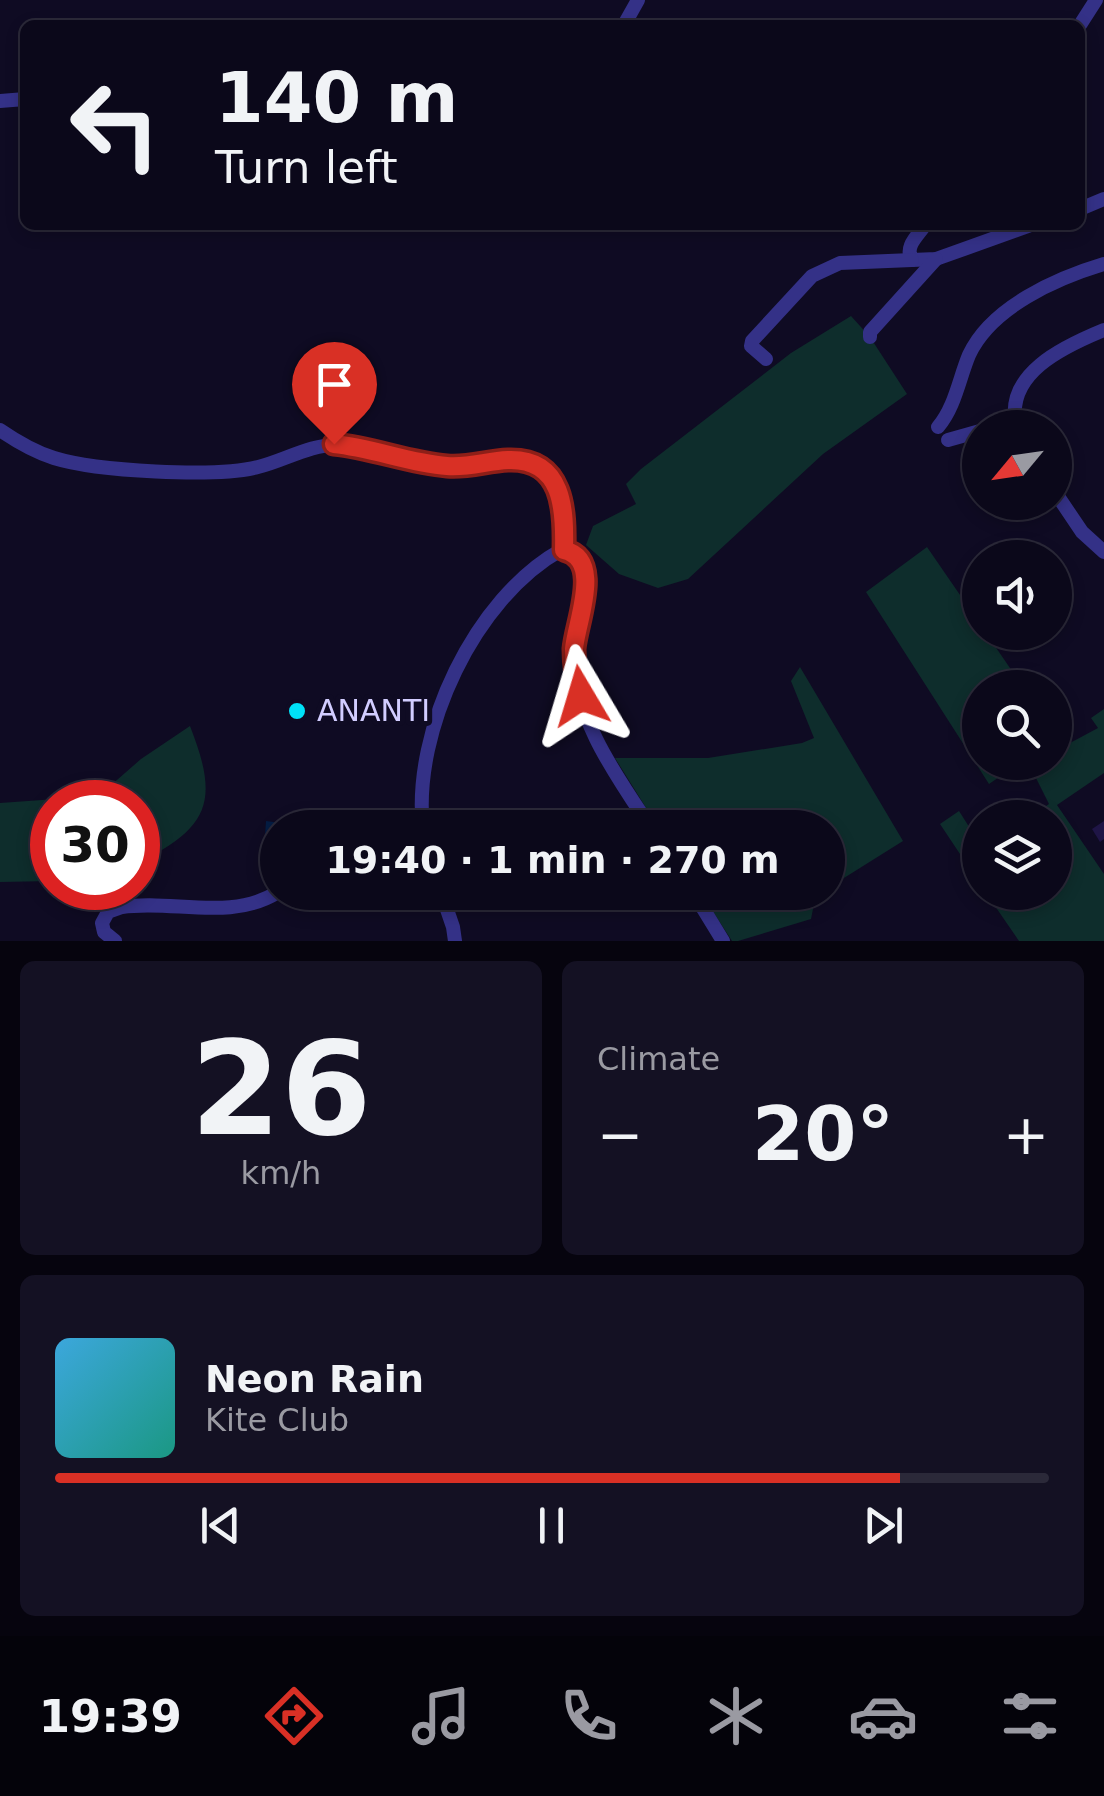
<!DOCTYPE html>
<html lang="en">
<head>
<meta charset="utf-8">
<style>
  body { margin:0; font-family:"DejaVu Sans",sans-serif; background:#141123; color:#f1f3f6; height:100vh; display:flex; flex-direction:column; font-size:38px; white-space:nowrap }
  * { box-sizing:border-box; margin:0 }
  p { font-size:32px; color:#9a9aa2 }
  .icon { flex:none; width:55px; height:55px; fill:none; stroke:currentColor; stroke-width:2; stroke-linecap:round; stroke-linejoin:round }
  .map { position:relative; height:941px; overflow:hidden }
  .panel { display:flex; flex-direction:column; gap:20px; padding:20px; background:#06040e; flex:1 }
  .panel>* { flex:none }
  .hud { position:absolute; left:20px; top:20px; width:1065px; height:210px; border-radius:15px; box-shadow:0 5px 15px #0003,0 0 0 2px #2b2939; background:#0b081a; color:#f1f3f6; overflow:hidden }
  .needle { width:65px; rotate:241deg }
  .fabs { position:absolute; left:962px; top:410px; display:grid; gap:20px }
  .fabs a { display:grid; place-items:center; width:110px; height:110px; border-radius:50%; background:#0b081a; box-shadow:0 5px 15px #0003,0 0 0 2px #2b2939; font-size:50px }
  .speed { position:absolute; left:30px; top:780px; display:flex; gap:20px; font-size:50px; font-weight:700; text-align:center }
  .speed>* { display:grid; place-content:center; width:130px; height:130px; border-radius:50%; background:#0b081a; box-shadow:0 5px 15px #0003,0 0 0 2px #2b2939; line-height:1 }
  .speed .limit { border:15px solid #d22; background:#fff; color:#111 }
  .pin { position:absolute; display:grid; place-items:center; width:85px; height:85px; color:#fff; margin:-102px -42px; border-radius:50% 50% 50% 0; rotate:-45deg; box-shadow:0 0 10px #0007 }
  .pin .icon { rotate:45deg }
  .me { position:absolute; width:110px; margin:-55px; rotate:353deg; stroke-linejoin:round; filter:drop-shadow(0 0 8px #0008) }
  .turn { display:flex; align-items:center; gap:35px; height:210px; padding:0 30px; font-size:45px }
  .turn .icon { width:130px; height:130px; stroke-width:2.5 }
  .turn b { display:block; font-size:70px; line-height:85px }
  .big { font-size:75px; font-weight:800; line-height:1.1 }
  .panel .tile { flex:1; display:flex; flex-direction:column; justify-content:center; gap:15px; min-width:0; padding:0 35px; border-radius:15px; background:#141123 }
  .panel .dial { align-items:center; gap:0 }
  .dial b { font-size:130px; line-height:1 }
  .song { display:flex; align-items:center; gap:30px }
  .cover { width:120px; height:120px; border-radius:15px; background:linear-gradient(135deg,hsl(200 70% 55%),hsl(170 70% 35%)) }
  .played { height:10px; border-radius:5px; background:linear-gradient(90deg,#d93025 85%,#2b2939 85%) }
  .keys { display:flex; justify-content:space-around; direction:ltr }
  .heat { display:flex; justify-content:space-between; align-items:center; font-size:55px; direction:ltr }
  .panel .tiles { flex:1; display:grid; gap:20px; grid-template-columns:1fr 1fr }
  .tile:last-child { grid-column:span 2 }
  .trip { position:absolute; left:260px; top:810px; width:585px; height:100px; border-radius:50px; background:#0b081a; box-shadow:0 5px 15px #0003,0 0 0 2px #2b2939; font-weight:800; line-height:100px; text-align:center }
  .tabs { display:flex; height:160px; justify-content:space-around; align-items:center; background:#04030a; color:#9a9aa2 }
  .tabs .icon { width:70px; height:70px }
  .tabs .on { color:#d93025 }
  .tabs b { font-size:45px; color:#f1f3f6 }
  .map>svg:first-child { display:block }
  .green { fill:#0e2d2c }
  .water { fill:#041c43 }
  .building { fill:#1f1546 }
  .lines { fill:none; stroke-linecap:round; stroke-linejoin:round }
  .minor { stroke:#343187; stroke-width:14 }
  .route-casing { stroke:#8d1f18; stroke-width:25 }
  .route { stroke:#d93025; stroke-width:18 }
  .poi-dot { fill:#00e2f8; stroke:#0f0b23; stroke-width:4 }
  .labels { text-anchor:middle; stroke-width:10; stroke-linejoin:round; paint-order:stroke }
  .poi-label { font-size:30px; fill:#d2cdff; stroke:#0f0b23; text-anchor:start }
</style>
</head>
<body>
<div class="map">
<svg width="1104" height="941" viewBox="0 0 1104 941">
  <rect width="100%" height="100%" fill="#0f0b23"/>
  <g class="green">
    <polygon points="851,316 870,337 907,394 823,454 688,579 658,588 619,574 586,545 593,526 636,504 626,484 641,469 791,353"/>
    <polygon points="927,547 980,624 980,632 986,633 1023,687 980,688 980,762 1020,763 989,784 866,592"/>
    <polygon points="800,667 903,841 828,888 828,828 658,827 615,758 708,758 802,743 814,738 791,681"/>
    <polygon points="1104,709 1104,773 1057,805 1104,874 1104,941 1019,941 986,893 1055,892 1055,818 1030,817 1049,804 1029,764 1055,762 1055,751 1098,728 1091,718"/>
    <path d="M 190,726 C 219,800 211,827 138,863 L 138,802 L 52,802 L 52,881 L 0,882 L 0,803 L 70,798 L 109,787 L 141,759 Z"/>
    <polygon points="959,811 980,844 980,884 940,824"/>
    <polygon points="701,893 821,893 814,904 811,919 738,941 732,941"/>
  </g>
  <polygon class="water" points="266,821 281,823 278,828 277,852 264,851"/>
  <polygon class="building" points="1104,821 1104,839 1100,842 1092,829"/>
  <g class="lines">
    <g class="minor">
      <polyline points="624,25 638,0"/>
      <polyline points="1080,25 1096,0"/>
      <polyline points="0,101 25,99"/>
      <polyline points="1080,209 1104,199"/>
      <path d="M 925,225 C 918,236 904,246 912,260 L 936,259 L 1031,225"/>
      <polyline points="870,337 870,332 936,259"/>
      <polyline points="766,359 751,346 752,341 812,276 840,263 912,260"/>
      <path d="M 938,427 C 955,407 959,379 969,355 C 991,307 1057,278 1104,264"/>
      <path d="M 1017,428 C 1002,374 1065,346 1104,330"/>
      <path d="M 0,430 C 16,441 35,452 54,458 C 96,471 215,478 258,467 C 284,461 310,444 338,445 C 376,446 411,464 449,467 C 479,469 512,451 538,469 C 568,489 565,518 564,550"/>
      <polyline points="948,440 980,431"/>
      <polyline points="1055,492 1082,532 1104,552"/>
      <path d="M 423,828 C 412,731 475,598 561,550 L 576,556 C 597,582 575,622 574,653 C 573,717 617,777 651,828"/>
      <polyline points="441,892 453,927 455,941"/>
      <polyline points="693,892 723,941"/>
      <path d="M 115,941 L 104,932 L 102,923 L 108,912 L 122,907 C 172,899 230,922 278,892"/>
    </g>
  </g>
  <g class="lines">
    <g class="route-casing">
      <path id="route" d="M 334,444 C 373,448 409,463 447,466 C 468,468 487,461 508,460 C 564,458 565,511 564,550 C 604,560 576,622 574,649 C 574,666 576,680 581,696"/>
    </g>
    <use href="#route" class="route"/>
  </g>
  <circle class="poi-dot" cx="297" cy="711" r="10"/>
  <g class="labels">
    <g class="poi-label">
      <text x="317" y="721">ΑΝΑΝΤΙ</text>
    </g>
  </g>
</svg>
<div class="fabs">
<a><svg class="needle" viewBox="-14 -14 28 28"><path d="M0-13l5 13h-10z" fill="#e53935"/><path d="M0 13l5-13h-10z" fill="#9a9aa2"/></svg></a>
<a><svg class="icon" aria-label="sound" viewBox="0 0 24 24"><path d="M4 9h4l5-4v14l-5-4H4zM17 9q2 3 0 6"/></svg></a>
<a><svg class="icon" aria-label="search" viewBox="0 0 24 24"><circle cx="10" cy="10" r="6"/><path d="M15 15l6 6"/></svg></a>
<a><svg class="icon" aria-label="layers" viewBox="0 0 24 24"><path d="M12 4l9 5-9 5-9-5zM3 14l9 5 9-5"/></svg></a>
</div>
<div class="speed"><div class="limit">30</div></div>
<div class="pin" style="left:334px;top:444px;background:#d93025"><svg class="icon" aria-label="arrive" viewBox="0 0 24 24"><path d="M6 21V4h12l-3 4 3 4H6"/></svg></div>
<svg class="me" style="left:581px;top:696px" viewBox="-20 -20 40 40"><path d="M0-17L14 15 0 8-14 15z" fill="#d93025" stroke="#fff" stroke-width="4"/></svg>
<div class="trip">19:40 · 1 min · 270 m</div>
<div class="hud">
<div class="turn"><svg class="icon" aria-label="left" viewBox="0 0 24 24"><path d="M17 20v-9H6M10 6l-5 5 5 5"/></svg><div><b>140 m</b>Turn left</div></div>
</div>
</div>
<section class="panel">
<div class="tiles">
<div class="tile dial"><b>26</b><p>km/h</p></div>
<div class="tile"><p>Climate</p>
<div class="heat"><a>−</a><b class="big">20°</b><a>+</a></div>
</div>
<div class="tile">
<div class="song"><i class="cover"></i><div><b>Neon Rain</b><p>Kite Club</p></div></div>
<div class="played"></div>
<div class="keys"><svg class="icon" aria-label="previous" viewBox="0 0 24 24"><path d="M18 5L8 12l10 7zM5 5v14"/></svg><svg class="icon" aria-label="pause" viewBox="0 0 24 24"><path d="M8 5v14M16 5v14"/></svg><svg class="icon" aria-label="next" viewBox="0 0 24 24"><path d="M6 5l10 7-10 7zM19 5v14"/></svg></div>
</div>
</div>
</section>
<nav class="tabs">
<b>19:39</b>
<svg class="icon on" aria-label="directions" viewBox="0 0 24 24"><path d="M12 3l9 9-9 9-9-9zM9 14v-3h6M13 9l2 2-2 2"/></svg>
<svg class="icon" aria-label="music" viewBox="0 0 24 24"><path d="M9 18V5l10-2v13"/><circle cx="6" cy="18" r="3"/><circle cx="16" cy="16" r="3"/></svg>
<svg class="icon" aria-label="phone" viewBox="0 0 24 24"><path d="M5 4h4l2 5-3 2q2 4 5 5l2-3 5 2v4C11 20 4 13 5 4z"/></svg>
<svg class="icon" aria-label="climate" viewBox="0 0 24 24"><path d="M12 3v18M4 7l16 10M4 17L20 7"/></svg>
<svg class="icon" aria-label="car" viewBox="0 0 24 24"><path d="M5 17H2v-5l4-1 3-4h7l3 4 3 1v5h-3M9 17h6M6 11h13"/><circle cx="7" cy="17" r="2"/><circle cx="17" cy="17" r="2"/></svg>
<svg class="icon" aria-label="filters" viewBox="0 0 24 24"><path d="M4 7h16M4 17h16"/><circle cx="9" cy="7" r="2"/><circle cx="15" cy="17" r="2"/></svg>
</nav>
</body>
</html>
